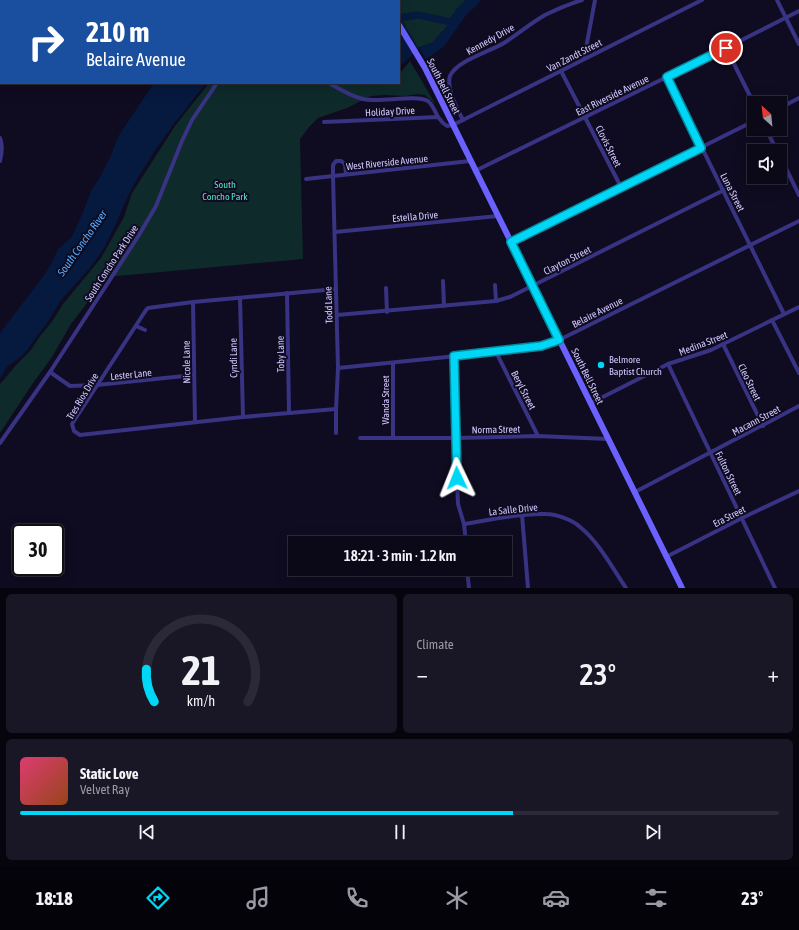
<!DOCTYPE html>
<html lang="en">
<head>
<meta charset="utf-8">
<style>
  body { margin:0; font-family:"Asap Condensed",sans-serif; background:#191625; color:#f1f3f6; height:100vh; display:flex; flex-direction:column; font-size:15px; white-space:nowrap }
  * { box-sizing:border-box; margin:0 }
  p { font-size:13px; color:#9a9aa2 }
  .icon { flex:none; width:22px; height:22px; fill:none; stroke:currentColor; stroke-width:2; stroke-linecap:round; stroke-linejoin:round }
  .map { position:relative; height:588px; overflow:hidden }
  .panel { display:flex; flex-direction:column; gap:6px; padding:6px; background:#06040d; flex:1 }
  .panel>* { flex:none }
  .banner { position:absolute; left:0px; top:0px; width:400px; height:84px; box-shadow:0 4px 16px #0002,0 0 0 1px #2b2937; background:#1a4fa0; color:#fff; overflow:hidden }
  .needle { width:26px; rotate:333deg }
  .buttons { position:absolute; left:747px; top:96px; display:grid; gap:8px }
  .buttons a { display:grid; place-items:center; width:40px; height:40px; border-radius:0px; background:#0b0818; box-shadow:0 4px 16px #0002,0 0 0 1px #2b2937; font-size:20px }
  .speed { position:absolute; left:12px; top:524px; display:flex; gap:8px; font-size:20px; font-weight:700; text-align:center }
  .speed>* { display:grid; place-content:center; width:52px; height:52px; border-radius:50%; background:#0b0818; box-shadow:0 4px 16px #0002,0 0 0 1px #2b2937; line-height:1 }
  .speed .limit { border:2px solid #111; border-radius:6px; background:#fff; color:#111 }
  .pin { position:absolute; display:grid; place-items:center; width:34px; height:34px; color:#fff; margin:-17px; border:2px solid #fff; border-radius:50%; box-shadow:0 1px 4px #0007 }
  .me { position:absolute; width:44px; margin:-22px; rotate:358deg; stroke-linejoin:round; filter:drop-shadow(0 0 3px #0008) }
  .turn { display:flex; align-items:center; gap:14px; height:84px; padding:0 20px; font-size:18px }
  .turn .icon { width:52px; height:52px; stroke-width:2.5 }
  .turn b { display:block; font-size:28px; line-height:34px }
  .big { font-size:30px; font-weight:600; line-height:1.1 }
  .panel .tile { flex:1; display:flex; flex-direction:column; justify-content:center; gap:6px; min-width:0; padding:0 14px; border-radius:6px; background:#191625 }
  .panel .dial { align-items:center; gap:0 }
  .dial svg { height:104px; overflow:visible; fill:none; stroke:#2b2937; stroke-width:7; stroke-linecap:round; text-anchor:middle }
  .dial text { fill:#f1f3f6; stroke:none }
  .song { display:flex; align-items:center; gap:12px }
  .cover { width:48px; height:48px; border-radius:6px; background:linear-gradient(135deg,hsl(340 70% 55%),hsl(20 70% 35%)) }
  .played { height:4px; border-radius:2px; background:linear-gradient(90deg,#00d6f5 65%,#2b2937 65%) }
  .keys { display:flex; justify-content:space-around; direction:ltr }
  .heat { display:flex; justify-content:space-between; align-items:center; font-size:22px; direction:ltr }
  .panel .tiles { flex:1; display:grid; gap:6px; grid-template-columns:1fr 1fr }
  .tile:last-child { grid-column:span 2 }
  .trip { position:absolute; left:288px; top:536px; width:224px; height:40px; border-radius:0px; background:#0b0818; box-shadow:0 4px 16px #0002,0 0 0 1px #2b2937; font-weight:600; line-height:40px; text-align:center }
  .dock { display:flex; height:64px; justify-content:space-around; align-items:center; background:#04030a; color:#9a9aa2 }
  .dock .icon { width:28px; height:28px }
  .dock .current { color:#00d6f5 }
  .dock b { font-size:18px; color:#f1f3f6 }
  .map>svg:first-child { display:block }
  .green { fill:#0e2a2a }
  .water { fill:#06193e }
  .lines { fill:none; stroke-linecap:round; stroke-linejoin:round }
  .river { stroke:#06193e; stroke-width:7 }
  .street { stroke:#383382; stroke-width:4 }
  .secondary { stroke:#6a61ff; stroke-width:6 }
  .route-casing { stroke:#008b9f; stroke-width:10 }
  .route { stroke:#00d6f5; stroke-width:7 }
  .poi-dot { fill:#00d6f5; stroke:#0f0b20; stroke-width:1.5 }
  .labels { text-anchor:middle; stroke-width:4; stroke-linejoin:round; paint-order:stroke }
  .street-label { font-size:10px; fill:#d2caff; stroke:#0f0b20 }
  .park-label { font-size:10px; fill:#4fe6c5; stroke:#0f0b20 }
  .poi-label { font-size:10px; fill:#d2caff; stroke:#0f0b20; text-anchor:start }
  .water-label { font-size:11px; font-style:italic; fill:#58adff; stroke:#0f0b20 }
</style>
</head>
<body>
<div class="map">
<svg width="799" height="588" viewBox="0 0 799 588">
  <rect width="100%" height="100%" fill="#0f0b20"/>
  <g class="green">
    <polygon points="0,0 214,0 203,1 1,1 1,6 0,6"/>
    <path d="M 380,0 L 471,0 L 432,43 C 424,45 416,49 408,51 L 399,34 L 399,1 L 380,1 Z"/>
    <polygon points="410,61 436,105 425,95 417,94 406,96 385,95 371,96 347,108 318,118 309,127 300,139 303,259 107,277 71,324 52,357 31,386 0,433 0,384 17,364 31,350 40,336 51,323 63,304 101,258 124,217 132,193 175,126 209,83 399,83 399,74"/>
  </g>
  <g class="water">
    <polygon points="465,0 481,0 475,7 467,14 445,45 437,52 426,59 419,48 425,45 432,43 455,17 455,10"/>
    <polygon points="399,15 419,49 399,67"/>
    <polygon points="154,83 206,83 173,125 156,149 137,179 125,202 116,224 103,250 89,269 61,300 47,323 24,354 7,367 0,379 0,333 42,278 51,264 58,249 71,238 82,215 91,191 100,177 111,155 119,135"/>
  </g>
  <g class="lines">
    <polyline class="river" points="399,18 418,15 451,22 457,15"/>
    <g class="street">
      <polyline points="777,0 799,44"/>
      <polyline points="726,48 754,104"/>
      <polyline points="584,59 595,0"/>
      <polyline points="561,71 621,187"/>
      <polyline points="667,77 784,314"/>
      <path d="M 329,83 C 339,89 350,96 363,99 C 379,103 416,94 428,101 C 433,105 435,112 438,117"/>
      <polyline points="780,108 799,98"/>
      <path d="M 463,120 C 457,108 446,89 450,76 C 456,61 491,51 504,43 C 518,34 531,23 545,15 C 557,9 569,4 582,0"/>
      <polyline points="324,122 438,117 443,123 447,126 453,125 702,0"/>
      <polyline points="766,129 777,151"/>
      <path d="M 0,138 C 3,145 2,153 0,161"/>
      <polyline points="780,156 799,195"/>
      <polyline points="475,171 726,48 799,11"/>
      <polyline points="306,179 470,161"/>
      <polyline points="335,232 498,216"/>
      <polyline points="511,242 754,121"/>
      <polyline points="443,281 444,306"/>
      <polyline points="495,285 496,301"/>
      <polyline points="386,288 387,312"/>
      <polyline points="336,289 193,302 148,308 146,310 72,424 74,431 80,435 243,417 336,409"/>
      <polyline points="287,293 289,413"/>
      <polyline points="240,298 243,417"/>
      <polyline points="193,302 195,422"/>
      <polyline points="337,315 496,301 510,297 724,190"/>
      <polyline points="772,320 799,373"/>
      <polyline points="136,326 145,330"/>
      <polyline points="723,344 763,426"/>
      <polyline points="496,352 538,436"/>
      <polyline points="454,356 455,438 458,504 464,524 466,543"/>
      <polyline points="668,364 775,588"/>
      <polyline points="338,368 496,352 541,346 559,340 799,221"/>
      <polyline points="50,372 70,386 97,385 194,375"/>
      <polyline points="591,403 668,364 711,350 799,307"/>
      <polyline points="336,433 336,409 338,368 333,176 333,165 336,161 341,161 345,164 346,174"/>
      <polyline points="393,437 393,363"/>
      <polyline points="360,438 455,438 538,436 608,439"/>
      <polyline points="0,443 50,372 139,235 156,206 182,141 192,120 217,83"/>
      <polyline points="635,492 799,406"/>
      <polyline points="522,515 528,588"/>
      <path d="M 464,524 C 490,520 519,513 546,514 C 556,514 573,520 580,527 C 598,541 613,569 626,588"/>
      <polyline points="666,557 742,518 799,491"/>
      <polyline points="467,569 469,588"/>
    </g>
    <g class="secondary">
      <polyline points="384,0 385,1"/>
      <polyline points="399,25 425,68 682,588"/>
    </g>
  </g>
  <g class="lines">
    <g class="route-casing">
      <polyline id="route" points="457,478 454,356 541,346 559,340 511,242 701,148 667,77 726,48"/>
    </g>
    <use href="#route" class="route"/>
  </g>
  <circle class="poi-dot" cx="601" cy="365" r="4"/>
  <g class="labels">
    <g class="street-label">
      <text transform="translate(490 39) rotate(-29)" y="4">Kennedy Drive</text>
      <text transform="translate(574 55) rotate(-27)" y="4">Van Zandt Street</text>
      <text transform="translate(444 86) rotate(63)" y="4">South Bell Street</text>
      <text transform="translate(612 95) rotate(-26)" y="4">East Riverside Avenue</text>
      <text transform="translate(390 111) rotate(-3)" y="4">Holiday Drive</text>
      <text transform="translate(609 146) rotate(63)" y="4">Clovis Street</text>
      <text transform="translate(387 162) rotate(-6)" y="4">West Riverside Avenue</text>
      <text transform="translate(733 192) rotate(63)" y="4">Luna Street</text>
      <text transform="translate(415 216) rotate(-5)" y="4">Estella Drive</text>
      <text transform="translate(567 260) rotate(-27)" y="4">Clayton Street</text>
      <text transform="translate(111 263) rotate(-57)" y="4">South Concho Park Drive</text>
      <text transform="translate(328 305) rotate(-92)" y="4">Todd Lane</text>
      <text transform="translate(597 312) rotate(-27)" y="4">Belaire Avenue</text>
      <text transform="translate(703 343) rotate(-21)" y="4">Medina Street</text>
      <text transform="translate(280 354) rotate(-91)" y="4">Toby Lane</text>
      <text transform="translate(233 358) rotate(-91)" y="4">Cyndi Lane</text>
      <text transform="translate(186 362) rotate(-91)" y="4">Nicole Lane</text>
      <text transform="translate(131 374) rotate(-6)" y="4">Lester Lane</text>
      <text transform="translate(588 376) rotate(64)" y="4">South Bell Street</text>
      <text transform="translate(750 382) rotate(64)" y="4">Cleo Street</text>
      <text transform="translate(524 390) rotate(63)" y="4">Beryl Street</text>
      <text transform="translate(82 396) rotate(-59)" y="4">Tres Rios Drive</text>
      <text transform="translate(385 400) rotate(-90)" y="4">Wanda Street</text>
      <text transform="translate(756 420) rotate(-28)" y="4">Macann Street</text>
      <text transform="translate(496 429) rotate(-1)" y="4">Norma Street</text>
      <text transform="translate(729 473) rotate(64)" y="4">Fulton Street</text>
      <text transform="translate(513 509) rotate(-6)" y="4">La Salle Drive</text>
      <text transform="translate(729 516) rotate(-27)" y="4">Era Street</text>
    </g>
    <g class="park-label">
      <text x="225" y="188">South<tspan x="225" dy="12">Concho Park</tspan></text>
    </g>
    <g class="poi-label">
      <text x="609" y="363">Belmore<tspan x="609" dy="12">Baptist Church</tspan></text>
    </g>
    <g class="water-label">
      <text transform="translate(82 243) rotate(-55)" y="4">South Concho River</text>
    </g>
  </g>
</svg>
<div class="buttons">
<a><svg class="needle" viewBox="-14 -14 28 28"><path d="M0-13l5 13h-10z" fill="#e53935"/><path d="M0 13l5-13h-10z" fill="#9a9aa2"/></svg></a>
<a><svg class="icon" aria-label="sound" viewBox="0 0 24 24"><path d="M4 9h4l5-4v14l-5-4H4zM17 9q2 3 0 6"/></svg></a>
</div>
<div class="speed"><div class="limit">30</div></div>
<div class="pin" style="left:726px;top:48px;background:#d93025"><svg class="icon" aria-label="arrive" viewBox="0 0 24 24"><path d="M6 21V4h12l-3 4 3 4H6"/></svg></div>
<svg class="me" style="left:457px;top:478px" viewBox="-20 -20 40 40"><path d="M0-17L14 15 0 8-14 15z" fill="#00d6f5" stroke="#fff" stroke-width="4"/></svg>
<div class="trip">18:21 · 3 min · 1.2 km</div>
<div class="banner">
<div class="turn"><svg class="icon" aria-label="right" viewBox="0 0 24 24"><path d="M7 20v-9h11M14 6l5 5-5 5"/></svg><div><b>210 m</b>Belaire Avenue</div></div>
</div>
</div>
<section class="panel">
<div class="tiles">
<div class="tile dial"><svg viewBox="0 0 100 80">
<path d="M14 69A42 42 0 1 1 86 69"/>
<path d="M14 69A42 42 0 0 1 8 44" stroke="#00d6f5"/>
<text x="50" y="56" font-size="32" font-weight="700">21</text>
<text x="50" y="72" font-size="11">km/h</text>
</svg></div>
<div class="tile"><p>Climate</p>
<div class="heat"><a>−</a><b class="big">23°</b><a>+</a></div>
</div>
<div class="tile">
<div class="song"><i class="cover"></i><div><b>Static Love</b><p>Velvet Ray</p></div></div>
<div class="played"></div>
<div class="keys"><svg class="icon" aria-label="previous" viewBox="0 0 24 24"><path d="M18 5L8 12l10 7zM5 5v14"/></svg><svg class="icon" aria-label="pause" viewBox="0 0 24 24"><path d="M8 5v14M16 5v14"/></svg><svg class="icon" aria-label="next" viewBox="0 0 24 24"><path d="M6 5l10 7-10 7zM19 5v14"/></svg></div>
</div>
</div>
</section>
<nav class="dock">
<b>18:18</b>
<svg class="icon current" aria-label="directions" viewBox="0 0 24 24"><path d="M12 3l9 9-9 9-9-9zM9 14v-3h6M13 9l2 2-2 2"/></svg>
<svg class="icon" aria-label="music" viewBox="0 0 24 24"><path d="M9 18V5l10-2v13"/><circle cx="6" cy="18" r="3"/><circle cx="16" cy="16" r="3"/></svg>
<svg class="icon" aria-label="phone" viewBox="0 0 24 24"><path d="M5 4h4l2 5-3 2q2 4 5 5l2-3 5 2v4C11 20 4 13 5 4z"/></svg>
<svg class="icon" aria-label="climate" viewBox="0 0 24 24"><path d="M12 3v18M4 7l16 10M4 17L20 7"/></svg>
<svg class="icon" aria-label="car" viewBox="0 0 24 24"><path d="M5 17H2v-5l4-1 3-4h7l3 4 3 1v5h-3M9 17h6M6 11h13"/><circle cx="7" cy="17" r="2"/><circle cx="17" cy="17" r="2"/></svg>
<svg class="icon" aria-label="filters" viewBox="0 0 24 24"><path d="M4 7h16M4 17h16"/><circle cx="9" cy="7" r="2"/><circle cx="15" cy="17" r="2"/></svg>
<b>23°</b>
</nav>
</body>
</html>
